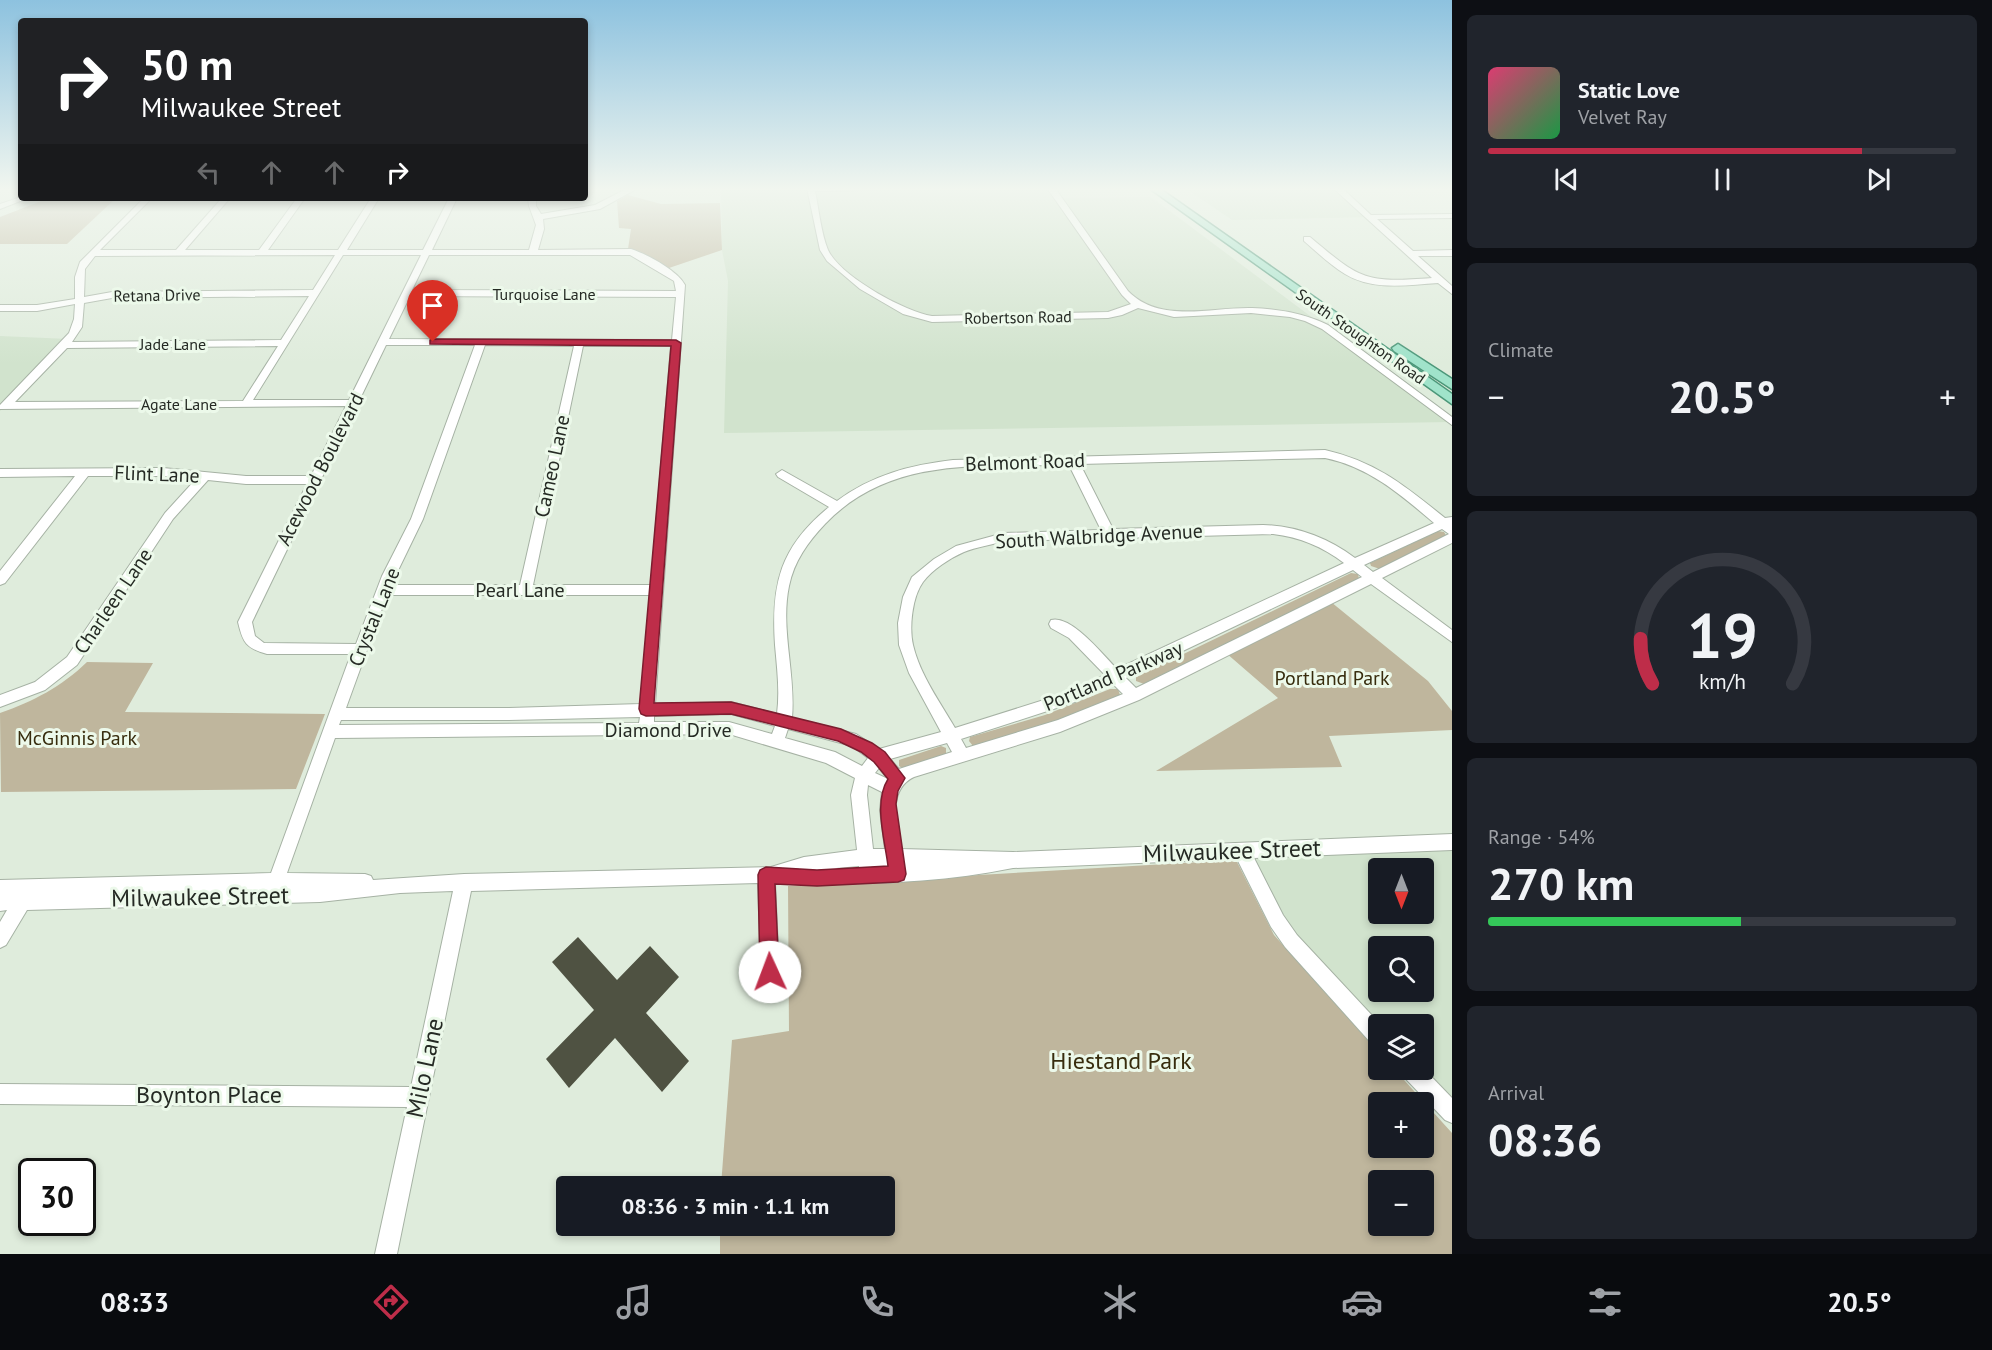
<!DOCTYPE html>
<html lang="en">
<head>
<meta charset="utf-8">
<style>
  body { margin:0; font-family:"PT Sans",sans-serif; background:#20242c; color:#f1f3f6; height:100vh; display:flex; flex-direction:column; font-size:22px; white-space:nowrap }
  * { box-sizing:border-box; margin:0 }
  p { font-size:20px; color:#9ea1a6 }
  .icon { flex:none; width:33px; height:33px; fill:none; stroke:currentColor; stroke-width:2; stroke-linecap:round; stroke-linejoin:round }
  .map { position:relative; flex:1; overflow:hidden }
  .panel { display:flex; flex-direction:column; gap:15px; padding:15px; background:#0d0f14; width:540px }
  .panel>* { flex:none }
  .banner { position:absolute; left:18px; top:18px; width:570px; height:183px; border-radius:6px; box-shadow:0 3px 9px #0003; background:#202124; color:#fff; overflow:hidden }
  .needle { width:39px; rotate:180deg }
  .tools { position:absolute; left:1368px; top:858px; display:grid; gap:12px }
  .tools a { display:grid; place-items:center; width:66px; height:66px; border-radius:6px; background:#171b24; box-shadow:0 3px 9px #0003; font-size:30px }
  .speed { position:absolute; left:18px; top:1158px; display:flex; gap:12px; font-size:30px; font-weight:700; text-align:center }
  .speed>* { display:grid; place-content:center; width:78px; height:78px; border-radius:50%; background:#171b24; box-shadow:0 3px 9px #0003; line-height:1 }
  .speed .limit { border:3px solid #111; border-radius:9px; background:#fff; color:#111 }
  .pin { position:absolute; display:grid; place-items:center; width:51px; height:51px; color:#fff; margin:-62px -26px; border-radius:50% 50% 50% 0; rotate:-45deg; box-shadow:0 0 6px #0007 }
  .pin .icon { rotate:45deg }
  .me { position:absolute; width:66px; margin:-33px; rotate:358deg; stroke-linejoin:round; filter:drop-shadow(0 0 4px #0008) }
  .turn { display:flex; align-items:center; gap:21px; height:126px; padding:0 24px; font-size:27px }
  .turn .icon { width:78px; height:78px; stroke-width:2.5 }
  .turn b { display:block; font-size:42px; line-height:51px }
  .lanes { display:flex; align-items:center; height:57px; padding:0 24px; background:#0003; justify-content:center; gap:30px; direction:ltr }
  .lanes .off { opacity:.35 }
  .big { font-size:45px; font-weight:600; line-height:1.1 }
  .panel .tile { flex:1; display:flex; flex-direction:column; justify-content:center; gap:9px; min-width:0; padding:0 21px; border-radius:9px; background:#20242c }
  .panel .dial { align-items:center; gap:0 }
  .dial svg { height:156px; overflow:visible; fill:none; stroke:#363941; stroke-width:7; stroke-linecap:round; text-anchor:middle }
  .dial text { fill:#f1f3f6; stroke:none }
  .song { display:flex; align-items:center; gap:18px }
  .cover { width:72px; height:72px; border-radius:9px; background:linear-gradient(135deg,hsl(340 70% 55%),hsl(140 70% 35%)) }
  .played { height:6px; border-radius:3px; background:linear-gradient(90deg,#be2d49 80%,#363941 80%) }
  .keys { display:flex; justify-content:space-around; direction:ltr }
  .heat { display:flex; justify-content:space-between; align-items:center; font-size:33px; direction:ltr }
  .charge { height:9px; border-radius:4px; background:linear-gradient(90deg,#34c759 54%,#363941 0) }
  .trip { position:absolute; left:556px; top:1176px; width:339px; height:60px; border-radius:6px; background:#171b24; box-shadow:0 3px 9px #0003; font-weight:600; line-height:60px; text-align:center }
  .tabs { display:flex; height:96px; justify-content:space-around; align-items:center; background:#090b0e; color:#9ea1a6 }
  .tabs .icon { width:42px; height:42px }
  .tabs .current { color:#be2d49 }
  .tabs b { font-size:27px; color:#f1f3f6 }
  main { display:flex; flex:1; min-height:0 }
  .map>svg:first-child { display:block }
  .built { fill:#d1e3cd; fill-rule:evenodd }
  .green { fill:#bfb69d; fill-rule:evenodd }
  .building { fill:#4f5242 }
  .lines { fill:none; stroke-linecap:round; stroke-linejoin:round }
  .minor-casing { stroke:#a6b2a4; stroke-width:2 }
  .major-casing { stroke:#4c9779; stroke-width:3 }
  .minor { fill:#fff; fill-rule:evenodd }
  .major { fill:#a0e3ca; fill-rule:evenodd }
  .route { fill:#be2d49; stroke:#7c1d2f; stroke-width:1.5 }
  .labels { text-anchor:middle; stroke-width:6; stroke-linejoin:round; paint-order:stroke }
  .far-street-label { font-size:16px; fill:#252a24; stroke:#ecf9ea }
  .street-label { font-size:20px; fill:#252a24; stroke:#ecf9ea }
  .park-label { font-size:20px; fill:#372c0d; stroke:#ecf9ea }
  .near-street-label { font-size:24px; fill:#252a24; stroke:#ecf9ea }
  .near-park-label { font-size:24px; fill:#372c0d; stroke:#ecf9ea }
</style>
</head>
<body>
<main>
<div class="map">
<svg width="1452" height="1254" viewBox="0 0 1452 1254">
  <rect width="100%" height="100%" fill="#dfecdc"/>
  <g class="built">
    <polygon points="721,188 1051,188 1059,198 1151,197 1452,422 724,433 728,281 722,250"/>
    <polygon points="1185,188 1337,188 1371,217 1232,220"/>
    <polygon points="0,336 69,339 0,411"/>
    <path d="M 1452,842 L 1452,1113 L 1411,1070 L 1424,1070 L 1424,1024 L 1378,1024 L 1378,1036 L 1297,948 L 1242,851 ZM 1378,868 L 1424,868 L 1424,914 L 1378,914 ZM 1378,946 L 1424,946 L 1424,992 L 1378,992 Z"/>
  </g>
  <g class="green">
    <polygon points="628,195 661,204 720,203 722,250 669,268 639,251 628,249 631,229 619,228 617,201"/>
    <polygon points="49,198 116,198 67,244 0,244 0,217"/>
    <polygon points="1438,531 1444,532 1447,537 1380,569 1371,566 1370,563"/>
    <polygon points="1351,573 1358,574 1359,579 1144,684 1136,681 1136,677"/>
    <polygon points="1331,602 1428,681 1452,711 1452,730 1329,736 1342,767 1156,771 1278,698 1226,653"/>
    <path d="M 87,662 L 153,663 L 125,712 L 325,714 L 296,789 L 1,792 L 0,713 C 34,701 61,687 87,662 Z"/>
    <polygon points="1110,689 1118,689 1120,695 1090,710 978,746 973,746 969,741 970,737 1045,715"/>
    <polygon points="941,746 946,748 946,755 902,768 899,766 899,760"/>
    <path d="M 1236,860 L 1274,935 L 1378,1051 L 1378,1070 L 1395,1070 L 1452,1133 L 1452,1254 L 720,1254 L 720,1226 L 885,1226 L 885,1186 L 721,1186 L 732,1040 L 789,1031 L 788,886 ZM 1378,1102 L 1424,1102 L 1424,1148 L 1378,1148 ZM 1378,1180 L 1424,1180 L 1424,1226 L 1378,1226 Z"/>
  </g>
  <polygon class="building" points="578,937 617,980 650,946 679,977 646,1013 689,1061 662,1092 615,1038 569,1088 546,1059 594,1010 552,962"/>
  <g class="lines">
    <g class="minor-casing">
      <g id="minor">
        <path d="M 628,188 L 638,188 L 600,209 L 543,219 L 544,229 L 538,250 L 631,249 C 647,254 678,271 685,285 L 655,704 L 731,702 L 777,714 C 780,691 777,668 775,645 C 771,584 780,547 829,507 L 778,477 L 776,474 L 782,470 L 837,501 C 872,475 910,465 953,460 L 1325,450 C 1377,462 1405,486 1445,518 L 1452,517 L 1452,543 L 1382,578 L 1452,630 L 1452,642 L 1371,584 L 1139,700 L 1060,732 L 914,777 C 887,790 896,824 901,849 L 1013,852 L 1452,834 L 1452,850 L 1254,858 L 1283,915 L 1297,935 L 1380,1024 L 1378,1024 L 1378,1045 L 1371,1043 L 1285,947 L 1271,927 L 1237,859 L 1013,868 C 935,884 854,885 775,883 L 779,972 L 776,978 L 770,981 L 764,978 L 761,972 L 758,883 L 471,891 L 397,1254 L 375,1254 L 407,1107 L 0,1104 L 0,1084 L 411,1087 L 453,891 L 400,893 L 320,902 L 27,910 L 6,945 L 0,948 L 0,922 L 7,910 L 0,911 L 0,880 L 271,873 L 351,654 L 267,654 C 246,648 243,643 238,622 L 307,484 L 246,484 L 208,480 L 173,519 L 77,665 L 45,690 L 0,707 L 0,695 L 35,682 L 67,657 L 165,513 L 196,479 L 163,476 L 88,476 L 5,583 L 0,585 L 0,571 L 75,476 L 0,477 L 0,469 L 163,468 L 246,476 L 311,476 L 346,406 L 0,409 L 0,405 L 69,333 L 74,319 L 75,304 L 37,311 L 0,311 L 0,305 L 37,305 L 75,299 L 75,277 L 80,262 L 144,198 L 152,198 L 100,250 L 176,250 L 222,198 L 230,198 L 185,250 L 259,250 L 297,198 L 305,198 L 268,250 L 338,250 L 371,198 L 379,198 L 347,250 L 423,250 L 449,198 L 457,198 L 432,250 L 529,250 L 536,225 L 529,206 L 528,198 L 536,198 L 536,206 L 541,214 L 595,205 ZM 335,255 L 313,290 L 112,292 L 84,297 L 85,269 L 95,256 ZM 343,255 L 421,255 L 349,400 L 253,400 ZM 429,255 L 630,255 L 674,281 L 676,291 L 412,290 ZM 309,296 L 281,340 L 72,342 L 82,327 L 84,303 L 112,298 ZM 410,296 L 676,297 L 672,340 L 389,339 ZM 386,345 L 475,345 L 411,519 L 382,576 L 356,644 L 264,643 L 255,636 L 252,622 ZM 485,345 L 574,346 L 520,585 L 391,585 L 423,519 ZM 278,346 L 243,401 L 15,402 L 67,348 ZM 583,346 L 671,346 L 651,585 L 533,585 ZM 1325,458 C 1369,467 1400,494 1434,523 L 1355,558 C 1328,538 1297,526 1263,525 L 1113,529 L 1080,464 ZM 1069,465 L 1101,530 L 1004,533 L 956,546 L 934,559 L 912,577 L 903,597 L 898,623 L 899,645 L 909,673 L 941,732 L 879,749 L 856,734 L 792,718 C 796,674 780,629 789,586 C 794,561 808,542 825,524 C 891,455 982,467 1069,465 ZM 1442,529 L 1449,534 L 1373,572 L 1364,565 ZM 1273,534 C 1300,537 1323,547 1344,563 L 1117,669 C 1104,656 1071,614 1051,620 L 1049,624 L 1051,628 L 1069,638 L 1105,675 L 1066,693 L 955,728 C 940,702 920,675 913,645 C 909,628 912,597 923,582 C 932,570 950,558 964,552 C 976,547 991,545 1004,541 ZM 1353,570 L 1362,577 L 1136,688 L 1126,678 ZM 387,595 L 650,595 L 641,704 L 509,708 L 346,708 ZM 1113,684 L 1123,694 L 1058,720 L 966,748 L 961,739 L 1075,702 ZM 731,714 L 775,726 L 772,734 L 729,722 L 654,722 L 654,716 ZM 640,717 L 639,723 L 339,725 L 341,720 L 509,720 ZM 788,729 L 852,746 L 868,758 L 862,766 L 835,752 L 785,738 ZM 729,734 L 826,763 L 855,778 L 851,795 L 857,850 L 804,857 L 771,867 L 464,874 L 373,880 L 371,876 L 365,874 L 287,873 L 335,738 ZM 947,743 L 952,752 L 899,769 L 890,759 ZM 879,768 L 888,779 L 875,773 ZM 868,785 L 882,792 L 880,810 L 885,849 L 873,849 L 867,795 ZM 859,866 L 859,868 L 836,868 Z"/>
        <path d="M 807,188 L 877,188 L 873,190 L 815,191 C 819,210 821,233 828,250 C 840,276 905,312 932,316 L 1108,312 L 1131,304 L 1122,295 L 1047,188 L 1055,188 L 1128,291 C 1160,324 1211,307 1252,308 C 1279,309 1304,313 1328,325 L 1452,417 L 1452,425 L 1322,329 L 1305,321 L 1290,317 L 1251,313 L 1174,317 L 1138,308 L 1122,315 L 1108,318 L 932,322 L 903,314 L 860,289 L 827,261 L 820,250 Z"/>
        <path d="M 1333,188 L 1342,188 L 1371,215 L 1452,214 L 1452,218 L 1377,219 L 1413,251 L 1452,250 L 1452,256 L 1418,256 L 1452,286 L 1452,294 L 1438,283 C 1407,285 1373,291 1345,274 C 1330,265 1317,252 1304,241 L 1304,237 L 1310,237 C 1361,280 1365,283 1432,278 Z"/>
        <polygon points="21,197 28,198 0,209 0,204"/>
        <polygon points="1424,1069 1452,1098 1452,1123 1445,1120 1404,1077 1401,1070"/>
      </g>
    </g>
    <g class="major-casing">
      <g id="major">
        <polygon points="1149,188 1159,188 1452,394 1452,404"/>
        <polygon points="1398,344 1452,379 1452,389 1394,351 1392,348"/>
      </g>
    </g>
    <use href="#minor" class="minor"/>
    <use href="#major" class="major"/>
  </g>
  <linearGradient id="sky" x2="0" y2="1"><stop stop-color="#8dc2df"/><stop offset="0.52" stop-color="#f1f6ef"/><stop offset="1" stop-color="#f1f6ef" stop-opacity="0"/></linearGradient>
  <rect width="1452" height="364" fill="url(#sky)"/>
  <path class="route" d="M 433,339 L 676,340 L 681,343 L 654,703 L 731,702 L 841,729 L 872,743 L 885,752 L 905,778 L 898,791 L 896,804 L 906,874 L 904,880 L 898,882 L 817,886 L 775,884 L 779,972 L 776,979 L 770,981 L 763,979 L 760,972 L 758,875 L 760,870 L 766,867 L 817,870 L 888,866 C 885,840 873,803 888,779 L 874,762 L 861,752 L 838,741 L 731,714 L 646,716 L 641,714 L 639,709 L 671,346 L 430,344 L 430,340 Z"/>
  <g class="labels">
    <g class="far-street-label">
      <text x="544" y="300">Turquoise Lane</text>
      <text transform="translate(157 295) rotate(-1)" y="6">Retana Drive</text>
      <text transform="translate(1018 317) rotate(-1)" y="6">Robertson Road</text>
      <text transform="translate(1361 336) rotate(35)" y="6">South Stoughton Road</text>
      <text x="173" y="350">Jade Lane</text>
      <text x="179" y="410">Agate Lane</text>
    </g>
    <g class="street-label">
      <text transform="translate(1025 462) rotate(-2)" y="7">Belmont Road</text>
      <text transform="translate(552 466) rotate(-78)" y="7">Cameo Lane</text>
      <text transform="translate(320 469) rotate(-63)" y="7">Acewood Boulevard</text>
      <text transform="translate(157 474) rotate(2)" y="7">Flint Lane</text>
      <text transform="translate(1099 536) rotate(-3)" y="7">South Walbridge Avenue</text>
      <text x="520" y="597">Pearl Lane</text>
      <text transform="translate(113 601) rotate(-56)" y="7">Charleen Lane</text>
      <text transform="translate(374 617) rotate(-68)" y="7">Crystal Lane</text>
      <text transform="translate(1113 676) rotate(-23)" y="7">Portland Parkway</text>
      <text x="668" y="737">Diamond Drive</text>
    </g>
    <g class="park-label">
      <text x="1332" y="685">Portland Park</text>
      <text x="77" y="745">McGinnis Park</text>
    </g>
    <g class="near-street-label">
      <text transform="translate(1232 851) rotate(-2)" y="8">Milwaukee Street</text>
      <text transform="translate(200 897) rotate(-1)" y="8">Milwaukee Street</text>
      <text transform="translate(425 1068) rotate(-78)" y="8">Milo Lane</text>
      <text x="209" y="1103">Boynton Place</text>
    </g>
    <g class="near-park-label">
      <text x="1121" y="1069">Hiestand Park</text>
    </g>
  </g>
</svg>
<div class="tools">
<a><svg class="needle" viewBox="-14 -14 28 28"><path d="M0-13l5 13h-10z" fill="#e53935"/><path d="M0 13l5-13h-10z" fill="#9ea1a6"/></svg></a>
<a><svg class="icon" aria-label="search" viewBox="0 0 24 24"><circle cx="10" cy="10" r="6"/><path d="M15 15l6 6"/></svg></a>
<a><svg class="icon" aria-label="layers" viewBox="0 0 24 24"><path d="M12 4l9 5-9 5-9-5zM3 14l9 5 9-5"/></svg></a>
<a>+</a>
<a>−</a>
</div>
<div class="speed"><div class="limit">30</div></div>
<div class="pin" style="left:433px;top:342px;background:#d93025"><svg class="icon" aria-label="arrive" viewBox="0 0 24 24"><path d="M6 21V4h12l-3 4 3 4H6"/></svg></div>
<svg class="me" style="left:770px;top:972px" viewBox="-20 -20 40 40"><circle r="19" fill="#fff"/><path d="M0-13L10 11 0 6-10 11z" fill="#be2d49"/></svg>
<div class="trip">08:36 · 3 min · 1.1 km</div>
<div class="banner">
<div class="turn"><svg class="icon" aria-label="right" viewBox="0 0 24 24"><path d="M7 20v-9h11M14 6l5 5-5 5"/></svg><div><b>50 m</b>Milwaukee Street</div></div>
<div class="lanes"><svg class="icon off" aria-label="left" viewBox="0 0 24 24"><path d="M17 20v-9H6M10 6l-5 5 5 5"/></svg><svg class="icon off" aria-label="ahead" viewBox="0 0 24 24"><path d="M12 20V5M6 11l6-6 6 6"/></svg><svg class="icon off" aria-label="ahead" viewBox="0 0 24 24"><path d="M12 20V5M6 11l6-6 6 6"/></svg><svg class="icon" aria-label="right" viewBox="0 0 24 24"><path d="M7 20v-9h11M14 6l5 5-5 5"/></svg></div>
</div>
</div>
<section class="panel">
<div class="tile">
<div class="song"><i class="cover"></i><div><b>Static Love</b><p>Velvet Ray</p></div></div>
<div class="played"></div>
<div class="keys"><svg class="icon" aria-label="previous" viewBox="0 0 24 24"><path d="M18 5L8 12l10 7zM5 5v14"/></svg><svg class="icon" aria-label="pause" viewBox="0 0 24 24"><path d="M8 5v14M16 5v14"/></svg><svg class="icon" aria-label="next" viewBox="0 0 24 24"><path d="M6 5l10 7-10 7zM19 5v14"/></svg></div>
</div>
<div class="tile"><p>Climate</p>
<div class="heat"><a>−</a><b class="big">20.5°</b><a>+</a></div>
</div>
<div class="tile dial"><svg viewBox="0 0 100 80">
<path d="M14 69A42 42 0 1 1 86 69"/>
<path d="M14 69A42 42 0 0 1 8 46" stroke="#be2d49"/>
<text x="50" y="56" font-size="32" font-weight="700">19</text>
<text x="50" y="72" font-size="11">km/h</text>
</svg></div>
<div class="tile"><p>Range · 54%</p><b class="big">270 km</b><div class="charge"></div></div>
<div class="tile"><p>Arrival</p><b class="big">08:36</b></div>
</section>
</main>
<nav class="tabs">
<b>08:33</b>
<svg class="icon current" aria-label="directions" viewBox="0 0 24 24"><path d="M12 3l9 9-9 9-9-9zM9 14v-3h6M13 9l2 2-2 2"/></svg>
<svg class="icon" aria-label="music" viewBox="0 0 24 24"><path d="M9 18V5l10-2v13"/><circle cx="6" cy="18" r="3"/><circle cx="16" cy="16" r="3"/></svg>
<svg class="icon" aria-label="phone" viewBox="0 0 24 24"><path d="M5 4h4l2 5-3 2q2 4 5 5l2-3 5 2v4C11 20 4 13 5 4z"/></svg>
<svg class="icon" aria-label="climate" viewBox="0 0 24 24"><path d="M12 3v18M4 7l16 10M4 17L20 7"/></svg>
<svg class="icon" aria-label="car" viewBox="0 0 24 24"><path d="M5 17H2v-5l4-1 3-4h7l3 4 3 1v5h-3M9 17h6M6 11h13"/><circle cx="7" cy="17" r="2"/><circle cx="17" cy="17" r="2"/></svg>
<svg class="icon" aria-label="filters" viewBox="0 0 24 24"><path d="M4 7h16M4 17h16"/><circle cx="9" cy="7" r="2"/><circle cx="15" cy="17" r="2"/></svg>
<b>20.5°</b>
</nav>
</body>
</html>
